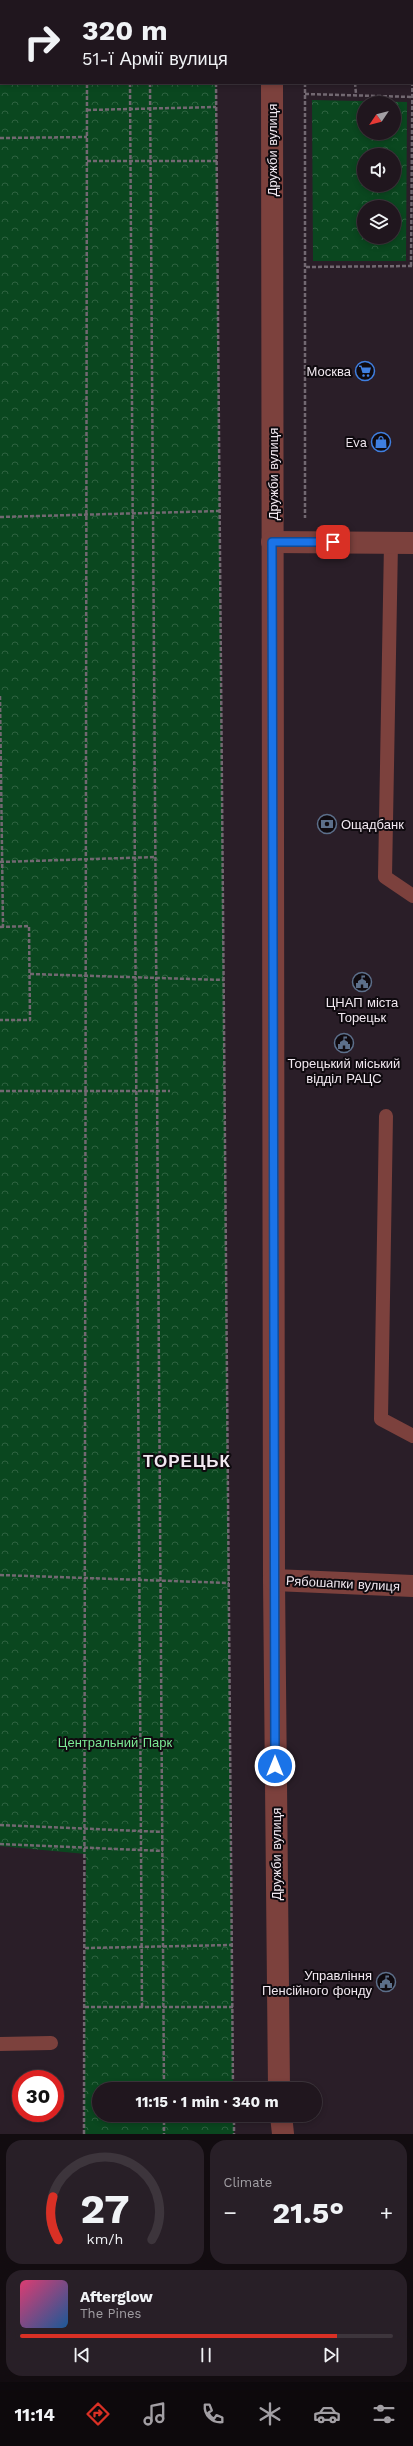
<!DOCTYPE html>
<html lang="en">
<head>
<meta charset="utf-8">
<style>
  body { margin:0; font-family:"Work Sans",sans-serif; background:#281f27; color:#f1f3f6; height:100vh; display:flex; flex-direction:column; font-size:15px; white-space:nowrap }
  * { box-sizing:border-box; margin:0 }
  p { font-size:13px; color:#a29fa4 }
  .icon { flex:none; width:22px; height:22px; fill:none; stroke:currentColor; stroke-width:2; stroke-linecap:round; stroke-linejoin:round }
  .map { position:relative; height:2134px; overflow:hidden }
  .panel { display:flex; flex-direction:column; gap:6px; padding:6px; background:#120c10; flex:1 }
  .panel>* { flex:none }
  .hud { position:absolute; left:0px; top:0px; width:413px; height:84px; box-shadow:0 2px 6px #0003,0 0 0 1px #3d353c; background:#20161e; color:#f1f3f6; overflow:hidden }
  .needle { width:26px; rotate:235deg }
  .tools { position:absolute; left:357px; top:96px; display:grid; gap:8px }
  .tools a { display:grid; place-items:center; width:44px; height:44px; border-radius:50%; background:#20161e; box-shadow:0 2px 6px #0003,0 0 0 1px #3d353c; font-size:20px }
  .speed { position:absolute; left:12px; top:2070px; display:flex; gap:8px; font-size:20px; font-weight:700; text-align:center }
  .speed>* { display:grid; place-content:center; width:52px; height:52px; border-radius:50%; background:#20161e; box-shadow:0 2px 6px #0003,0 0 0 1px #3d353c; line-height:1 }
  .speed .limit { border:6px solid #d22; background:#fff; color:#111 }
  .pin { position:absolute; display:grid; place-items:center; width:34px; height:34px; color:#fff; margin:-17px; border-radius:8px; box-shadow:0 2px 6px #0006 }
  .me { position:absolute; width:44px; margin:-22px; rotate:0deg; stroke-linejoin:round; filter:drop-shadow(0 0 3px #0008) }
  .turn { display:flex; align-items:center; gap:14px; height:84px; padding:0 16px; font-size:18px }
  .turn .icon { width:52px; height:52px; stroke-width:2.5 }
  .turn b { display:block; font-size:28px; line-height:34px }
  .big { font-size:30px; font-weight:700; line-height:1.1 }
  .panel .card { flex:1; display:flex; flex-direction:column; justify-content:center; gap:6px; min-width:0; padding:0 14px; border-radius:16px; background:#281f27 }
  .panel .dial { align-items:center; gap:0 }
  .dial svg { height:104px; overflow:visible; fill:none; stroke:#3d353c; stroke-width:7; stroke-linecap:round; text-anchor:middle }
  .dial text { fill:#f1f3f6; stroke:none }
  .song { display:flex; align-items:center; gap:12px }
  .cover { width:48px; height:48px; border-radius:6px; background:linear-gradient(135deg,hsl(340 70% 55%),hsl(210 70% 35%)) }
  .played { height:4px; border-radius:2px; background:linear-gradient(90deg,#d93025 85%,#3d353c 85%) }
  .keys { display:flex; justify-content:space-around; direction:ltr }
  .heat { display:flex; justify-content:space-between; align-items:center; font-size:22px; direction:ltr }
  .panel .tiles { flex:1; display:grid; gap:6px; grid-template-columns:1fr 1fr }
  .card:last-child { grid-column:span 2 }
  .trip { position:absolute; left:92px; top:2082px; width:230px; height:40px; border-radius:20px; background:#20161e; box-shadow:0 2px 6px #0003,0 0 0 1px #3d353c; font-weight:700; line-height:40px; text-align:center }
  .menu { display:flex; height:64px; justify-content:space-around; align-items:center; background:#0d090c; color:#a29fa4 }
  .menu .icon { width:28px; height:28px }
  .menu .active { color:#d93025 }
  .menu b { font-size:18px; color:#f1f3f6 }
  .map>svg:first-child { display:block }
  .park { fill:url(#park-crowns); fill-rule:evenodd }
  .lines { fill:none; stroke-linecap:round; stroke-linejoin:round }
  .path { stroke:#726871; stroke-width:2.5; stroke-dasharray:4 2; stroke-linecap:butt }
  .service { stroke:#7c413d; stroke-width:14 }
  .minor { stroke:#7c413d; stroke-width:22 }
  .route-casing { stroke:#114b97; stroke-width:10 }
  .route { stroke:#1a73e8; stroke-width:7 }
  .labels { text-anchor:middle; stroke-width:4; stroke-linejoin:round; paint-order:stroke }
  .street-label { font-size:13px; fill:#f1e8f0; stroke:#0f0a0f }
  .poi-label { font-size:13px; fill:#f1e8f0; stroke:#0f0a0f; text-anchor:end }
  .park-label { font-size:13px; fill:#7ce995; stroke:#0f0a0f }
  .district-label { font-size:17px; font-weight:bold; letter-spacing:1px; fill:#f1e8f0; stroke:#0f0a0f }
</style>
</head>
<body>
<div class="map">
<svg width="413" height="2134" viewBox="0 0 413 2134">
  <defs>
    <pattern id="park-crowns" width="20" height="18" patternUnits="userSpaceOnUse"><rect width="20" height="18" fill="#0a471f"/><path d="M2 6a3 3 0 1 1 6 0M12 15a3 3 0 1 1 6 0" fill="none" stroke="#2e6240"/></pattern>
  </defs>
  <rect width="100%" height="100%" fill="#2a1e28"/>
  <g class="park">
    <polygon points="0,0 215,0 1,1 1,83 216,83 233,2089 99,2089 99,2115 234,2115 234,2134 84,2134 86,1854 0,1846"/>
    <path d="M 312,100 L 407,102 L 406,261 L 313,261 ZM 364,103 L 394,103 L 394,133 L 364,133 ZM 364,155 L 394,155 L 394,185 L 364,185 ZM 364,207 L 394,207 L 394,237 L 364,237 Z"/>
  </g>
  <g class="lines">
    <g class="path">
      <polyline points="130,0 130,1"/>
      <polyline points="149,0 149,1"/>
      <polyline points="215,0 215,1"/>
      <polyline points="87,1 87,0"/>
      <polyline points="305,1 305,0"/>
      <polyline points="337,1 337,0"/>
      <polyline points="373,1 373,0"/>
      <polyline points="130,83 142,2007"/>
      <polyline points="150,83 164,2089"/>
      <polyline points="216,83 233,2089"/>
      <polyline points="305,83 305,518"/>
      <polyline points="355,83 356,94"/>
      <polyline points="305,94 413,97"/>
      <polyline points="87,110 216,107"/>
      <polyline points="0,138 87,137"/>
      <polyline points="87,161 217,161"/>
      <polyline points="411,266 413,0"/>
      <polyline points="306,267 413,266"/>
      <polyline points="0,517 220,511"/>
      <polyline points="0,696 3,927"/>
      <polyline points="0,862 156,857"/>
      <polyline points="0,927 29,926 30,1020 0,1020"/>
      <polyline points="30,974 224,980"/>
      <polyline points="0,1091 170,1091"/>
      <polyline points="0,1575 229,1583"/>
      <polyline points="0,1825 163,1832"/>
      <polyline points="0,1844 163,1851"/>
      <polyline points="85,1948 232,1945"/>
      <polyline points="85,2007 233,2007"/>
      <polyline points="164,2115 164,2134"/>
      <polyline points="234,2115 234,2134"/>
      <polyline points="84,2134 87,83"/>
    </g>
    <g class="service">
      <polyline points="391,543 385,877 413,896"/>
      <polyline points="386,1116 381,1419 413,1436"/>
      <polyline points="0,2044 51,2043"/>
    </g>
    <g class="minor">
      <polyline points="272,0 272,1"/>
      <polyline points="272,83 274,1580 279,2089"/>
      <polyline points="272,542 413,543"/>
      <polyline points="274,1580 413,1586"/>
      <polyline points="281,2115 283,2134"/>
    </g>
  </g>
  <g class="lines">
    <g class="route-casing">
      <polyline id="route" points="275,1766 272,542 333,542"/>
    </g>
    <use href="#route" class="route"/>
  </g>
  <defs>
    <g id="supermarket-ring" transform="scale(1)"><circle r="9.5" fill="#0f0a0f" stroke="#3f7fe0" stroke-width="1.5"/><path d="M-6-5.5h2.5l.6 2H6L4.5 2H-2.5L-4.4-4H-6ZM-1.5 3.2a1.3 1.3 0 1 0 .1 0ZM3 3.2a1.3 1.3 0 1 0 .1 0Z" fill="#3f7fe0"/></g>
    <g id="shop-ring" transform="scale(1)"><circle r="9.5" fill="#0f0a0f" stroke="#3f7fe0" stroke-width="1.5"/><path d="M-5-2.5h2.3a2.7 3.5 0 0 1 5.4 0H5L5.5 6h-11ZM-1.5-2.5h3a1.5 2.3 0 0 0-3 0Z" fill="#3f7fe0"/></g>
    <g id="bank-ring" transform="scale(1)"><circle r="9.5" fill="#0f0a0f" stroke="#5c6f8a" stroke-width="1.5"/><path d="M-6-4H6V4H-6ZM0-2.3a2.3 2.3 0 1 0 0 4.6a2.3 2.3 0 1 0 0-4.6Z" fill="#5c6f8a"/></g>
    <g id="civic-ring" transform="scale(1)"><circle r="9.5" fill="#0f0a0f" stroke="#5c6f8a" stroke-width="1.5"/><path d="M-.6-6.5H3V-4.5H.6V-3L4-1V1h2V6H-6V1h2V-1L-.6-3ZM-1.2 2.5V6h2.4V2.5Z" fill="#5c6f8a"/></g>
  </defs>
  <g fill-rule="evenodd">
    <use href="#supermarket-ring" x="365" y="371"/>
    <use href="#shop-ring" x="381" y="442"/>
    <use href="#bank-ring" x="327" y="824"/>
    <use href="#civic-ring" x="362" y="982"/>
    <use href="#civic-ring" x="344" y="1043"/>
    <use href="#civic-ring" x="386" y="1982"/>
  </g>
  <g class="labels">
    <g class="street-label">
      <text transform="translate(272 150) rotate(-90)" y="5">Дружби вулиця</text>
      <text transform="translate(273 474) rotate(-90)" y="5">Дружби вулиця</text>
      <text transform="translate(343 1583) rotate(3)" y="5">Рябошапки вулиця</text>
      <text transform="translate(276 1854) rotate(-90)" y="5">Дружби вулиця</text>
    </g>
    <g class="poi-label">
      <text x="351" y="376">Москва</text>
      <text x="367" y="447">Eva</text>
      <text x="341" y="829" text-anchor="start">Ощадбанк</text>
      <text x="362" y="1007" text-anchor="middle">ЦНАП міста<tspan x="362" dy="15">Торецьк</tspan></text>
      <text x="344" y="1068" text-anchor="middle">Торецький міський<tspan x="344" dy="15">відділ РАЦС</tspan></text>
      <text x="372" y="1980">Управління<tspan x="372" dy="15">Пенсійного фонду</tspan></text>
    </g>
    <g class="park-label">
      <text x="115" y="1747">Центральний Парк</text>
    </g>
    <g class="district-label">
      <text x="187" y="1467">ТОРЕЦЬК</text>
    </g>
  </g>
</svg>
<div class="tools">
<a><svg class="needle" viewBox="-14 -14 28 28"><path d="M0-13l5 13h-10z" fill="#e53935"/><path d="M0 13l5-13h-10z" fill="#a29fa4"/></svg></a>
<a><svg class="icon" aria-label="sound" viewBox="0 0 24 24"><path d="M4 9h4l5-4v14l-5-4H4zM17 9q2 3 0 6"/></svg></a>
<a><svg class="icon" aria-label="layers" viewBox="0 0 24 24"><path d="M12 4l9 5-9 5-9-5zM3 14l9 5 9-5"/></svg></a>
</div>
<div class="speed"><div class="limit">30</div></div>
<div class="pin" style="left:333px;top:542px;background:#d93025"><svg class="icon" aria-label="arrive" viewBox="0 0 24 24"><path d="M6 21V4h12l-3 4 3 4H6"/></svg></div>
<svg class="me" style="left:275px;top:1766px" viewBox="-20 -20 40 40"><circle r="17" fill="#1a73e8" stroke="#fff" stroke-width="3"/><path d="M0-11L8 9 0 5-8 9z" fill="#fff"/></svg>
<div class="trip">11:15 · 1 min · 340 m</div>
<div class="hud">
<div class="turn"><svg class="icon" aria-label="right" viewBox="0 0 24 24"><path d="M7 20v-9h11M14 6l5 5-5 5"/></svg><div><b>320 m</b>51-ї Армії вулиця</div></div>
</div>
</div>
<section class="panel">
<div class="tiles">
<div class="card dial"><svg viewBox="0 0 100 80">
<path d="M14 69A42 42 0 1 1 86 69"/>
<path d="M14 69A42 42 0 0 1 10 36" stroke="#d93025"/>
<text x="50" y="56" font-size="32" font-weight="700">27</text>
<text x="50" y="72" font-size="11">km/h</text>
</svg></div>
<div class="card"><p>Climate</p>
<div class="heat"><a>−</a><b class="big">21.5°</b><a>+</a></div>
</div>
<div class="card">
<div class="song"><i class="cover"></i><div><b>Afterglow</b><p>The Pines</p></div></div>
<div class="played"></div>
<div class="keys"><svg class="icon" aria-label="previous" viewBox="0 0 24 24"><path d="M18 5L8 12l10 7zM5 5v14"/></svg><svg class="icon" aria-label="pause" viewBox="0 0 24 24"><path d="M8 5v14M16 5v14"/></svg><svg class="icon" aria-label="next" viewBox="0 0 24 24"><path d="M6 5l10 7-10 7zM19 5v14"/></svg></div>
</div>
</div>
</section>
<nav class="menu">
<b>11:14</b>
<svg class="icon active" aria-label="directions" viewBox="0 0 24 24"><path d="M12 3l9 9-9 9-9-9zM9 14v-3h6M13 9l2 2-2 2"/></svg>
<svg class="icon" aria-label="music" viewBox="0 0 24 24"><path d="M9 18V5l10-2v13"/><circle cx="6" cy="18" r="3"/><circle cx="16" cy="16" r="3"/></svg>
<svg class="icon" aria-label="phone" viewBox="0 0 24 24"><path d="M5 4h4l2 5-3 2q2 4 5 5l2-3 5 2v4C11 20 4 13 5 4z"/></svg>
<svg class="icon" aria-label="climate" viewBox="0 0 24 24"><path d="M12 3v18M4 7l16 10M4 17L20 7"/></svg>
<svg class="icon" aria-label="car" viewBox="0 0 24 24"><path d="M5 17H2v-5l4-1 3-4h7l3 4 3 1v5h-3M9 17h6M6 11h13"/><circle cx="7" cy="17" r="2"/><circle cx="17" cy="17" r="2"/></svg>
<svg class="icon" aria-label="filters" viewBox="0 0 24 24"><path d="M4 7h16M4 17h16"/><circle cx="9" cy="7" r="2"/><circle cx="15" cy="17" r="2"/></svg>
</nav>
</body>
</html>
